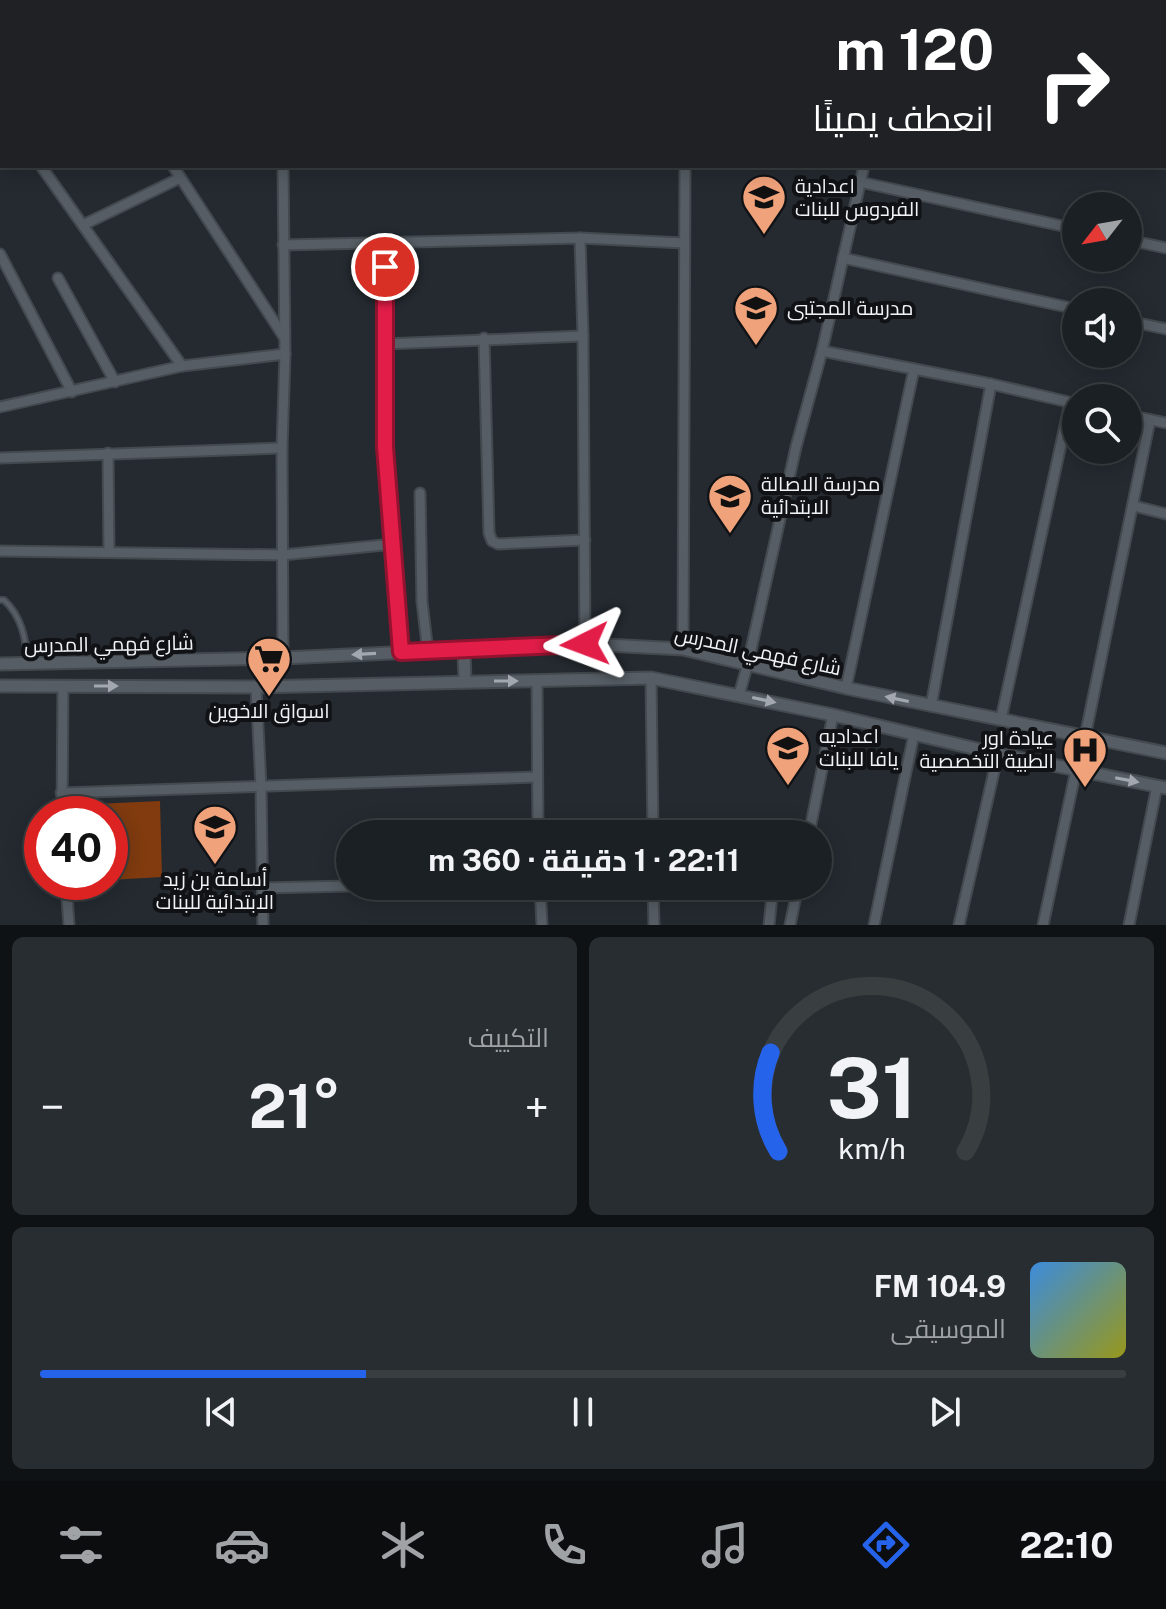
<!DOCTYPE html>
<html lang="ar">
<head>
<meta charset="utf-8">
<style>
  body { margin:0; font-family:"Public Sans",Cairo,sans-serif; background:#282d31; color:#f1f3f6; direction:rtl; height:100vh; display:flex; flex-direction:column; font-size:30px; white-space:nowrap }
  * { box-sizing:border-box; margin:0 }
  p { font-size:26px; color:#a0a3a6 }
  .icon { flex:none; width:44px; height:44px; fill:none; stroke:currentColor; stroke-width:2; stroke-linecap:round; stroke-linejoin:round }
  .map { position:relative; height:925px; overflow:hidden; direction:ltr }
  .panel { display:flex; flex-direction:column; gap:12px; padding:12px; background:#0f1214; flex:1 }
  .panel>* { flex:none }
  .top-card { position:absolute; left:0px; top:0px; width:1166px; height:168px; box-shadow:0 4px 20px #0003,0 0 0 2px #393e41; direction:rtl; background:#202124; color:#fff; overflow:hidden }
  .needle { width:52px; rotate:239deg }
  .controls { position:absolute; left:1062px; top:192px; display:grid; gap:16px }
  .controls a { display:grid; place-items:center; width:80px; height:80px; border-radius:50%; background:#1b2024; box-shadow:0 4px 20px #0003,0 0 0 2px #393e41; font-size:40px }
  .speed { position:absolute; left:24px; top:796px; display:flex; gap:16px; font-size:40px; font-weight:700; text-align:center }
  .speed>* { display:grid; place-content:center; width:104px; height:104px; border-radius:50%; background:#1b2024; box-shadow:0 4px 20px #0003,0 0 0 2px #393e41; line-height:1 }
  .speed .limit { border:12px solid #d22; background:#fff; color:#111 }
  .pin { position:absolute; display:grid; place-items:center; width:68px; height:68px; color:#fff; margin:-34px; border:4px solid #fff; border-radius:50%; box-shadow:0 2px 8px #0007 }
  .me { position:absolute; width:88px; margin:-44px; rotate:267deg; stroke-linejoin:round; filter:drop-shadow(0 0 6px #0008) }
  .turn { display:flex; align-items:center; gap:28px; height:168px; padding:0 40px; font-size:36px }
  .turn .icon { width:104px; height:104px; stroke-width:2.5 }
  .turn b { display:block; font-size:56px; line-height:68px }
  .big { font-size:60px; font-weight:700; line-height:1.1 }
  .panel .widget { flex:1; display:flex; flex-direction:column; justify-content:center; gap:12px; min-width:0; padding:0 28px; border-radius:12px; background:#282d31 }
  .panel .dial { align-items:center; gap:0 }
  .dial svg { height:208px; overflow:visible; fill:none; stroke:#393e41; stroke-width:7; stroke-linecap:round; text-anchor:middle }
  .dial text { fill:#f1f3f6; stroke:none }
  .song { display:flex; align-items:center; gap:24px }
  .cover { width:96px; height:96px; border-radius:12px; background:linear-gradient(135deg,hsl(210 70% 55%),hsl(60 70% 35%)) }
  .played { height:8px; border-radius:4px; background:linear-gradient(90deg,#2563eb 30%,#393e41 30%) }
  .keys { display:flex; justify-content:space-around; direction:ltr }
  .heat { display:flex; justify-content:space-between; align-items:center; font-size:44px; direction:ltr }
  .panel .tiles { flex:1; display:grid; gap:12px; grid-template-columns:1fr 1fr }
  .widget:last-child { grid-column:span 2 }
  .trip { position:absolute; left:336px; top:820px; width:496px; height:80px; border-radius:40px; background:#1b2024; box-shadow:0 4px 20px #0003,0 0 0 2px #393e41; font-weight:700; line-height:80px; text-align:center; direction:rtl }
  .menu { display:flex; height:128px; justify-content:space-around; align-items:center; background:#0b0d0e; color:#a0a3a6 }
  .menu .icon { width:56px; height:56px }
  .menu .selected { color:#2563eb }
  .menu b { font-size:36px; color:#f1f3f6 }
  .map>svg:first-child { display:block }
  .green { fill:#813b0f }
  .lines { fill:none; stroke-linecap:round; stroke-linejoin:round }
  .service-casing { stroke:#43494e; stroke-width:8 }
  .minor-casing { stroke:#43494e; stroke-width:13 }
  .tertiary-casing { stroke:#43494e; stroke-width:15 }
  .service { stroke:#565d64; stroke-width:4 }
  .minor { stroke:#565d64; stroke-width:9 }
  .tertiary { stroke:#565d64; stroke-width:11 }
  .oneway { fill:#a2a8ae }
  .route-casing { stroke:#92132f; stroke-width:20 }
  .route { stroke:#e11d48; stroke-width:14 }
  .labels { text-anchor:middle; stroke-width:8; stroke-linejoin:round; paint-order:stroke }
  .poi-label { font-size:20px; fill:#eff3f7; stroke:#101215; text-anchor:start }
  .street-label { font-size:20px; fill:#eff3f7; stroke:#101215 }
</style>
</head>
<body>
<div class="map">
<svg width="1166" height="925" viewBox="0 0 1166 925">
  <rect width="100%" height="100%" fill="#242a30"/>
  <polygon class="green" points="160,801 162,877 110,880 110,814 75,814 74,805"/>
  <g class="lines">
    <g class="service-casing">
      <path id="service" d="M 0,600 L 4,600 C 21,616 26,637 27,661"/>
    </g>
    <g class="minor-casing">
      <g id="minor">
        <polyline points="67,0 68,2"/>
        <polyline points="283,0 283,2"/>
        <polyline points="483,0 483,2"/>
        <polyline points="750,0 755,2"/>
        <polyline points="384,2 384,0"/>
        <polyline points="582,2 582,0"/>
        <polyline points="685,2 685,0"/>
        <polyline points="900,2 901,0"/>
        <polyline points="1164,68 1166,68"/>
        <polyline points="0,109 2,112"/>
        <polyline points="1164,158 1166,158"/>
        <polyline points="41,166 182,366"/>
        <polyline points="173,166 284,337"/>
        <polyline points="860,182 1076,229"/>
        <polyline points="83,225 180,178"/>
        <polyline points="580,238 583,336 585,644"/>
        <polyline points="1128,240 1166,248"/>
        <polyline points="385,241 385,447 401,652"/>
        <polyline points="283,245 580,238 684,243"/>
        <polyline points="0,254 72,392"/>
        <polyline points="843,258 1076,309"/>
        <polyline points="58,278 115,382"/>
        <polyline points="1128,321 1166,329"/>
        <polyline points="484,338 489,533 492,541 498,544 585,540"/>
        <polyline points="384,344 583,336"/>
        <polyline points="822,351 991,384 1073,403"/>
        <polyline points="0,407 182,366 285,354"/>
        <polyline points="1128,415 1166,423"/>
        <polyline points="108,453 109,552"/>
        <polyline points="0,458 282,448"/>
        <polyline points="420,493 422,602 428,652"/>
        <polyline points="1134,506 1166,514"/>
        <polyline points="0,551 282,555 394,544"/>
        <polyline points="683,649 685,166"/>
        <polyline points="283,658 282,448 285,354 283,166"/>
        <polyline points="651,678 653,834"/>
        <polyline points="537,681 538,834"/>
        <polyline points="256,687 261,787 263,925"/>
        <polyline points="846,688 914,369"/>
        <polyline points="739,695 748,663 796,447 822,351 864,166"/>
        <polyline points="931,706 991,384"/>
        <polyline points="1001,719 1070,403"/>
        <polyline points="1085,737 1150,420"/>
        <polyline points="61,793 536,777"/>
        <polyline points="62,814 63,686"/>
        <polyline points="809,834 833,715"/>
        <polyline points="66,882 69,925"/>
        <polyline points="540,886 542,925"/>
        <polyline points="653,886 654,925"/>
        <polyline points="263,888 350,886"/>
        <polyline points="769,925 773,886"/>
        <polyline points="790,925 798,886"/>
        <polyline points="874,925 914,734"/>
        <polyline points="959,925 998,754"/>
        <polyline points="1043,925 1076,770"/>
        <polyline points="1129,925 1157,786"/>
      </g>
    </g>
    <g class="tertiary-casing">
      <g id="tertiary">
        <polyline points="464,651 465,681"/>
        <polyline points="0,664 283,658 585,644 683,649 846,688 1166,753"/>
        <polyline points="0,686 256,687 651,678 833,715 998,754 1166,788"/>
      </g>
    </g>
    <use href="#service" class="service"/>
    <use href="#minor" class="minor"/>
    <use href="#tertiary" class="tertiary"/>
  </g>
  <defs><path id="oneway-solid" d="M-6-.8H1V-3.2L6.5 0L1 3.2V.8H-6Z" transform="scale(2)"/></defs>
  <g class="oneway">
    <use href="#oneway-solid" transform="translate(364 654) rotate(177)"/>
    <use href="#oneway-solid" transform="translate(506 681)"/>
    <use href="#oneway-solid" transform="translate(106 686)"/>
    <use href="#oneway-solid" transform="translate(897 699) rotate(-168)"/>
    <use href="#oneway-solid" transform="translate(764 700) rotate(12)"/>
    <use href="#oneway-solid" transform="translate(1127 780) rotate(11)"/>
  </g>
  <g class="lines">
    <g class="route-casing">
      <polyline id="route" points="385,267 385,447 401,652 585,644"/>
    </g>
    <use href="#route" class="route"/>
  </g>
  <defs>
    <g id="school-pin" transform="scale(2.3)"><path d="M0 17L-7.5 6A9.5 9.5 0 1 1 7.5 6Z" fill="#f0a27a" stroke="#101215"/><path d="M0-5L7-2L0 1L-7-2ZM-4 1L0 2.5L4 1V4Q0 6-4 4Z" fill="#111"/></g>
    <g id="supermarket-pin" transform="scale(2.3)"><path d="M0 17L-7.5 6A9.5 9.5 0 1 1 7.5 6Z" fill="#f0a27a" stroke="#101215"/><path d="M-6-5.5h2.5l.6 2H6L4.5 2H-2.5L-4.4-4H-6ZM-1.5 3.2a1.3 1.3 0 1 0 .1 0ZM3 3.2a1.3 1.3 0 1 0 .1 0Z" fill="#111"/></g>
    <g id="hospital-pin" transform="scale(2.3)"><path d="M0 17L-7.5 6A9.5 9.5 0 1 1 7.5 6Z" fill="#f0a27a" stroke="#101215"/><path d="M-5-5h3v3.5h4V-5h3V5h-3V1.5h-4V5h-3Z" fill="#111"/></g>
  </defs>
  <g fill-rule="evenodd">
    <use href="#school-pin" x="764" y="197"/>
    <use href="#school-pin" x="756" y="308"/>
    <use href="#school-pin" x="730" y="496"/>
    <use href="#supermarket-pin" x="269" y="659"/>
    <use href="#school-pin" x="788" y="748"/>
    <use href="#hospital-pin" x="1085" y="750"/>
    <use href="#school-pin" x="215" y="827"/>
  </g>
  <g class="labels">
    <g class="poi-label">
      <text x="795" y="193">اعدادية<tspan x="795" dy="23">الفردوس للبنات</tspan></text>
      <text x="787" y="315">مدرسة المجتبى</text>
      <text x="761" y="491">مدرسة الاصالة<tspan x="761" dy="23">الابتدائية</tspan></text>
      <text x="269" y="718" text-anchor="middle">اسواق الاخوين</text>
      <text x="819" y="743">اعداديه<tspan x="819" dy="23">يافا للبنات</tspan></text>
      <text x="1054" y="745" text-anchor="end">عيادة اور<tspan x="1054" dy="23">الطبية التخصصية</tspan></text>
      <text x="215" y="886" text-anchor="middle">أسامة بن زيد<tspan x="215" dy="23">الابتدائية للبنات</tspan></text>
    </g>
    <g class="street-label">
      <text transform="translate(109 644) rotate(-1)" y="7">شارع فهمي المدرس</text>
      <text transform="translate(758 651) rotate(12)" y="7">شارع فهمي المدرس</text>
    </g>
  </g>
</svg>
<div class="controls">
<a><svg class="needle" viewBox="-14 -14 28 28"><path d="M0-13l5 13h-10z" fill="#e53935"/><path d="M0 13l5-13h-10z" fill="#a0a3a6"/></svg></a>
<a><svg class="icon" aria-label="sound" viewBox="0 0 24 24"><path d="M4 9h4l5-4v14l-5-4H4zM17 9q2 3 0 6"/></svg></a>
<a><svg class="icon" aria-label="search" viewBox="0 0 24 24"><circle cx="10" cy="10" r="6"/><path d="M15 15l6 6"/></svg></a>
</div>
<div class="speed"><div class="limit">40</div></div>
<div class="pin" style="left:385px;top:267px;background:#d93025"><svg class="icon" aria-label="arrive" viewBox="0 0 24 24"><path d="M6 21V4h12l-3 4 3 4H6"/></svg></div>
<svg class="me" style="left:585px;top:644px" viewBox="-20 -20 40 40"><path d="M0-17L14 15 0 8-14 15z" fill="#e11d48" stroke="#fff" stroke-width="4"/></svg>
<div class="trip">22:11 · 1 دقيقة · 360 m</div>
<div class="top-card">
<div class="turn"><svg class="icon" aria-label="right" viewBox="0 0 24 24"><path d="M7 20v-9h11M14 6l5 5-5 5"/></svg><div><b>120 m</b>انعطف يمينًا</div></div>
</div>
</div>
<section class="panel">
<div class="tiles">
<div class="widget dial"><svg viewBox="0 0 100 80">
<path d="M14 69A42 42 0 1 1 86 69"/>
<path d="M14 69A42 42 0 0 1 11 31" stroke="#2563eb"/>
<text x="50" y="56" font-size="32" font-weight="700">31</text>
<text x="50" y="72" font-size="11">km/h</text>
</svg></div>
<div class="widget"><p>التكييف</p>
<div class="heat"><a>−</a><b class="big">21°</b><a>+</a></div>
</div>
<div class="widget">
<div class="song"><i class="cover"></i><div><b>104.9 FM</b><p>الموسيقى</p></div></div>
<div class="played"></div>
<div class="keys"><svg class="icon" aria-label="previous" viewBox="0 0 24 24"><path d="M18 5L8 12l10 7zM5 5v14"/></svg><svg class="icon" aria-label="pause" viewBox="0 0 24 24"><path d="M8 5v14M16 5v14"/></svg><svg class="icon" aria-label="next" viewBox="0 0 24 24"><path d="M6 5l10 7-10 7zM19 5v14"/></svg></div>
</div>
</div>
</section>
<nav class="menu">
<b>22:10</b>
<svg class="icon selected" aria-label="directions" viewBox="0 0 24 24"><path d="M12 3l9 9-9 9-9-9zM9 14v-3h6M13 9l2 2-2 2"/></svg>
<svg class="icon" aria-label="music" viewBox="0 0 24 24"><path d="M9 18V5l10-2v13"/><circle cx="6" cy="18" r="3"/><circle cx="16" cy="16" r="3"/></svg>
<svg class="icon" aria-label="phone" viewBox="0 0 24 24"><path d="M5 4h4l2 5-3 2q2 4 5 5l2-3 5 2v4C11 20 4 13 5 4z"/></svg>
<svg class="icon" aria-label="climate" viewBox="0 0 24 24"><path d="M12 3v18M4 7l16 10M4 17L20 7"/></svg>
<svg class="icon" aria-label="car" viewBox="0 0 24 24"><path d="M5 17H2v-5l4-1 3-4h7l3 4 3 1v5h-3M9 17h6M6 11h13"/><circle cx="7" cy="17" r="2"/><circle cx="17" cy="17" r="2"/></svg>
<svg class="icon" aria-label="filters" viewBox="0 0 24 24"><path d="M4 7h16M4 17h16"/><circle cx="9" cy="7" r="2"/><circle cx="15" cy="17" r="2"/></svg>
</nav>
</body>
</html>
